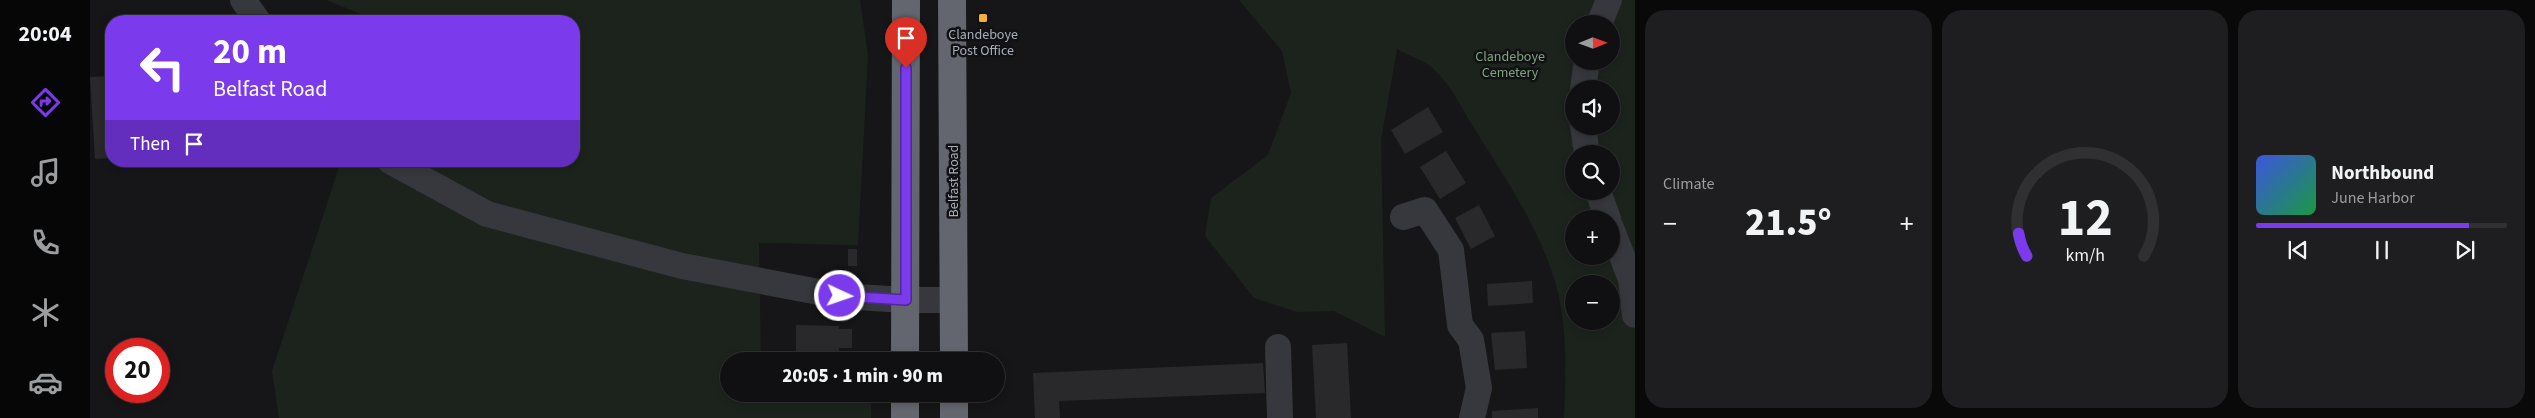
<!DOCTYPE html>
<html lang="en">
<head>
<meta charset="utf-8">
<style>
  body { margin:0; font-family:"Source Sans 3",sans-serif; background:#1e1e20; color:#f1f3f6; height:100vh; display:flex; flex-direction:column; font-size:19px; white-space:nowrap }
  * { box-sizing:border-box; margin:0 }
  p { font-size:16px; color:#9c9d9f }
  .icon { flex:none; width:28px; height:28px; fill:none; stroke:currentColor; stroke-width:2; stroke-linecap:round; stroke-linejoin:round }
  .map { position:relative; flex:1; overflow:hidden }
  .side { display:flex; flex-direction:column; gap:10px; padding:10px; background:#09090a; width:900px }
  .side>* { flex:none }
  .top-card { position:absolute; left:15px; top:15px; width:475px; height:152px; border-radius:20px; box-shadow:0 2px 8px #0003,0 0 0 1px #303032; background:#7c3aed; color:#fff; overflow:hidden }
  .needle { width:32px; rotate:89deg }
  .controls { position:absolute; left:1475px; top:15px; display:grid; gap:10px }
  .controls a { display:grid; place-items:center; width:55px; height:55px; border-radius:50%; background:#101012; box-shadow:0 2px 8px #0003,0 0 0 1px #303032; font-size:25px }
  .speed { position:absolute; left:15px; top:338px; display:flex; gap:10px; font-size:25px; font-weight:700; text-align:center }
  .speed>* { display:grid; place-content:center; width:65px; height:65px; border-radius:50%; background:#101012; box-shadow:0 2px 8px #0003,0 0 0 1px #303032; line-height:1 }
  .speed .limit { border:8px solid #d22; background:#fff; color:#111 }
  .pin { position:absolute; display:grid; place-items:center; width:42px; height:42px; color:#fff; margin:-51px -21px; border-radius:50% 50% 50% 0; rotate:-45deg; box-shadow:0 0 5px #0007 }
  .pin .icon { rotate:45deg }
  .me { position:absolute; width:55px; margin:-28px; rotate:93deg; stroke-linejoin:round; filter:drop-shadow(0 0 4px #0008) }
  .turn { display:flex; align-items:center; gap:18px; height:105px; padding:0 25px; font-size:22px }
  .turn .icon { width:65px; height:65px; stroke-width:2.5 }
  .turn b { display:block; font-size:35px; line-height:42px }
  .then { display:flex; align-items:center; height:48px; padding:0 25px; background:#0003; gap:10px; font-size:19px }
  .big { font-size:38px; font-weight:800; line-height:1.1 }
  .side .widget { flex:1; display:flex; flex-direction:column; justify-content:center; gap:8px; min-width:0; padding:0 18px; border-radius:20px; background:#1e1e20 }
  .side .dial { align-items:center; gap:0 }
  .dial svg { height:130px; overflow:visible; fill:none; stroke:#303032; stroke-width:7; stroke-linecap:round; text-anchor:middle }
  .dial text { fill:#f1f3f6; stroke:none }
  .song { display:flex; align-items:center; gap:15px }
  .cover { width:60px; height:60px; border-radius:8px; background:linear-gradient(135deg,hsl(230 70% 55%),hsl(140 70% 35%)) }
  .played { height:5px; border-radius:2px; background:linear-gradient(90deg,#7c3aed 85%,#303032 85%) }
  .keys { display:flex; justify-content:space-around; direction:ltr }
  .heat { display:flex; justify-content:space-between; align-items:center; font-size:28px; direction:ltr }
  .side .tiles { flex:1; display:grid; gap:10px; grid-template-columns:repeat(3,1fr) }
  .trip { position:absolute; left:630px; top:352px; width:285px; height:50px; border-radius:25px; background:#101012; box-shadow:0 2px 8px #0003,0 0 0 1px #303032; font-weight:800; line-height:50px; text-align:center }
  main { display:flex; flex:1; min-height:0 }
  .menu { display:flex; flex-direction:column; width:90px; justify-content:space-around; align-items:center; background:#060607; color:#9c9d9f }
  .menu .icon { width:35px; height:35px }
  .menu .active { color:#7c3aed }
  .menu b { font-size:22px; color:#f1f3f6 }
  .map>svg:first-child { display:block }
  .green { fill:#1c231d; fill-rule:evenodd }
  .building { fill:#29292c }
  .lines { fill:none; stroke-linecap:round; stroke-linejoin:round }
  .minor { stroke:#37383d; stroke-width:26 }
  .highway { stroke:#63666e; stroke-width:28 }
  .route-casing { stroke:#51269a; stroke-width:12 }
  .route { stroke:#7c3aed; stroke-width:9 }
  .poi-dot { fill:#f2b134; stroke:#111113; stroke-width:2 }
  .labels { text-anchor:middle; stroke-width:5; stroke-linejoin:round; paint-order:stroke }
  .poi-label { font-size:14px; fill:#a8adb8; stroke:#111113 }
  .park-label { font-size:14px; fill:#7fa381; stroke:#111113 }
  .street-label { font-size:14px; fill:#a8adb8; stroke:#111113 }
</style>
</head>
<body>
<main>
<nav class="menu">
<b>20:04</b>
<svg class="icon active" aria-label="directions" viewBox="0 0 24 24"><path d="M12 3l9 9-9 9-9-9zM9 14v-3h6M13 9l2 2-2 2"/></svg>
<svg class="icon" aria-label="music" viewBox="0 0 24 24"><path d="M9 18V5l10-2v13"/><circle cx="6" cy="18" r="3"/><circle cx="16" cy="16" r="3"/></svg>
<svg class="icon" aria-label="phone" viewBox="0 0 24 24"><path d="M5 4h4l2 5-3 2q2 4 5 5l2-3 5 2v4C11 20 4 13 5 4z"/></svg>
<svg class="icon" aria-label="climate" viewBox="0 0 24 24"><path d="M12 3v18M4 7l16 10M4 17L20 7"/></svg>
<svg class="icon" aria-label="car" viewBox="0 0 24 24"><path d="M5 17H2v-5l4-1 3-4h7l3 4 3 1v5h-3M9 17h6M6 11h13"/><circle cx="7" cy="17" r="2"/><circle cx="17" cy="17" r="2"/></svg>
</nav>
<div class="map">
<svg width="1545" height="418" viewBox="0 0 1545 418">
  <rect width="100%" height="100%" fill="#161618"/>
  <g class="green">
    <polygon points="236,0 770,0 778,56 768,245 669,243 671,361 639,361 639,394 781,394 781,418 189,418 182,371 251,161 484,161 484,21 289,21"/>
    <path d="M 1149,0 L 1545,0 L 1545,418 L 1474,418 C 1476,373 1478,322 1464,278 C 1447,224 1412,173 1382,125 C 1371,106 1358,80 1340,66 C 1331,59 1317,55 1307,49 L 1291,140 L 1295,337 L 1244,311 L 1207,312 L 1164,298 L 1115,236 L 1121,198 L 1178,155 L 1201,93 L 1192,51 ZM 1484,24 L 1521,24 L 1521,61 L 1484,61 ZM 1484,89 L 1521,89 L 1521,126 L 1484,126 ZM 1484,154 L 1521,154 L 1521,191 L 1484,191 ZM 1484,219 L 1521,219 L 1521,256 L 1484,256 ZM 1484,284 L 1521,284 L 1521,321 L 1484,321 Z"/>
  </g>
  <g class="building">
    <polygon points="21,76 21,158 5,159 0,77"/>
    <polygon points="1338,107 1353,132 1315,154 1301,130"/>
    <polygon points="1356,151 1376,183 1350,199 1330,167"/>
    <polygon points="1389,205 1405,236 1381,249 1365,218"/>
    <rect x="758" y="249" width="9" height="17"/>
    <polygon points="1442,281 1443,303 1398,306 1397,284"/>
    <polygon points="706,325 749,326 749,329 762,329 762,348 749,348 749,352 706,352"/>
    <polygon points="1435,331 1437,368 1405,370 1401,333"/>
    <polygon points="1257,343 1261,418 1226,418 1222,345"/>
    <polygon points="1173,363 1175,393 969,401 970,418 945,418 943,373"/>
    <polygon points="1448,408 1448,418 1402,418 1402,411"/>
  </g>
  <g class="lines">
    <g class="minor">
      <polyline points="153,0 168,21"/>
      <polyline points="1509,24 1519,0"/>
      <polyline points="1493,89 1497,61"/>
      <polyline points="1493,126 1497,154"/>
      <polyline points="300,161 397,214 592,266 750,296 816,300 863,300"/>
      <polyline points="1508,191 1518,219"/>
      <polyline points="1313,217 1335,210 1361,250 1370,325 1381,340 1389,388 1382,418"/>
      <polyline points="1521,228 1541,279 1545,315"/>
      <polyline points="1188,347 1190,418"/>
    </g>
    <g class="highway">
      <polyline points="862,0 864,361"/>
      <polyline points="815,361 816,0"/>
      <polyline points="815,418 815,394"/>
      <polyline points="864,418 864,394"/>
    </g>
  </g>
  <g class="lines">
    <g class="route-casing">
      <polyline id="route" points="750,296 816,300 816,68"/>
    </g>
    <use href="#route" class="route"/>
  </g>
  <rect class="poi-dot" x="888" y="13" width="10" height="10" rx="2.5"/>
  <g class="labels">
    <g class="poi-label">
      <text x="893" y="39">Clandeboye<tspan x="893" dy="16">Post Office</tspan></text>
    </g>
    <g class="park-label">
      <text x="1420" y="61">Clandeboye<tspan x="1420" dy="16">Cemetery</tspan></text>
    </g>
    <g class="street-label">
      <text transform="translate(863 181) rotate(-90)" y="5">Belfast Road</text>
    </g>
  </g>
</svg>
<div class="controls">
<a><svg class="needle" viewBox="-14 -14 28 28"><path d="M0-13l5 13h-10z" fill="#e53935"/><path d="M0 13l5-13h-10z" fill="#9c9d9f"/></svg></a>
<a><svg class="icon" aria-label="sound" viewBox="0 0 24 24"><path d="M4 9h4l5-4v14l-5-4H4zM17 9q2 3 0 6"/></svg></a>
<a><svg class="icon" aria-label="search" viewBox="0 0 24 24"><circle cx="10" cy="10" r="6"/><path d="M15 15l6 6"/></svg></a>
<a>+</a>
<a>−</a>
</div>
<div class="speed"><div class="limit">20</div></div>
<div class="pin" style="left:816px;top:68px;background:#d93025"><svg class="icon" aria-label="arrive" viewBox="0 0 24 24"><path d="M6 21V4h12l-3 4 3 4H6"/></svg></div>
<svg class="me" style="left:750px;top:296px" viewBox="-20 -20 40 40"><circle r="17" fill="#7c3aed" stroke="#fff" stroke-width="3"/><path d="M0-11L8 9 0 5-8 9z" fill="#fff"/></svg>
<div class="trip">20:05 · 1 min · 90 m</div>
<div class="top-card">
<div class="turn"><svg class="icon" aria-label="left" viewBox="0 0 24 24"><path d="M17 20v-9H6M10 6l-5 5 5 5"/></svg><div><b>20 m</b>Belfast Road</div></div>
<div class="then">Then<svg class="icon" aria-label="arrive" viewBox="0 0 24 24"><path d="M6 21V4h12l-3 4 3 4H6"/></svg></div>
</div>
</div>
<section class="side">
<div class="tiles">
<div class="widget"><p>Climate</p>
<div class="heat"><a>−</a><b class="big">21.5°</b><a>+</a></div>
</div>
<div class="widget dial"><svg viewBox="0 0 100 80">
<path d="M14 69A42 42 0 1 1 86 69"/>
<path d="M14 69A42 42 0 0 1 9 55" stroke="#7c3aed"/>
<text x="50" y="56" font-size="32" font-weight="700">12</text>
<text x="50" y="72" font-size="11">km/h</text>
</svg></div>
<div class="widget">
<div class="song"><i class="cover"></i><div><b>Northbound</b><p>June Harbor</p></div></div>
<div class="played"></div>
<div class="keys"><svg class="icon" aria-label="previous" viewBox="0 0 24 24"><path d="M18 5L8 12l10 7zM5 5v14"/></svg><svg class="icon" aria-label="pause" viewBox="0 0 24 24"><path d="M8 5v14M16 5v14"/></svg><svg class="icon" aria-label="next" viewBox="0 0 24 24"><path d="M6 5l10 7-10 7zM19 5v14"/></svg></div>
</div>
</div>
</section>
</main>
</body>
</html>
